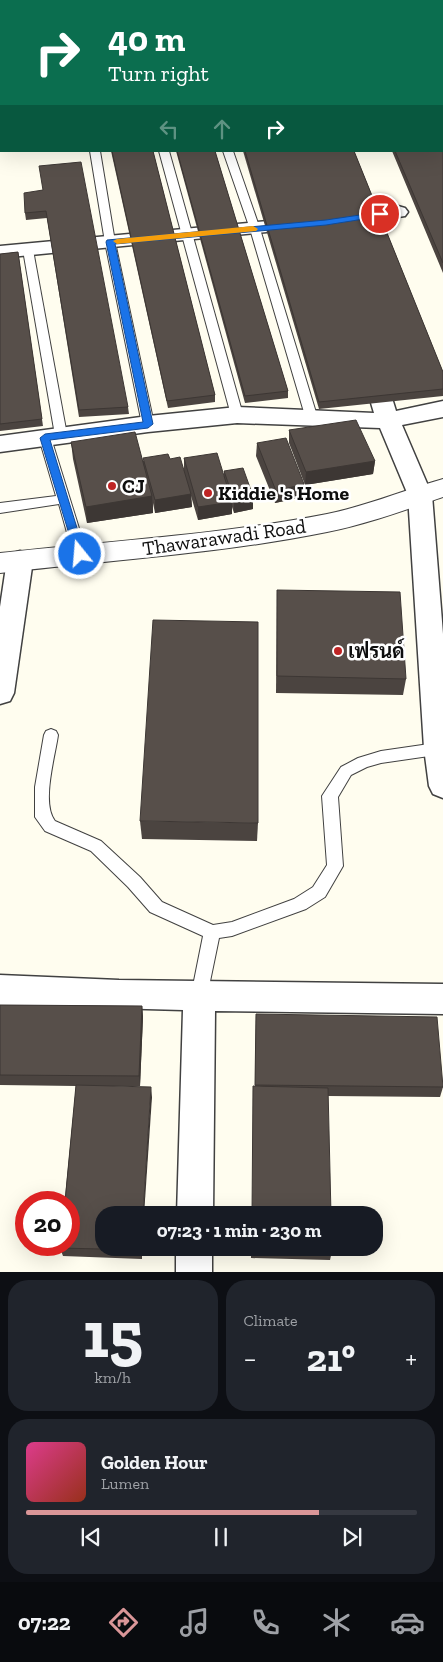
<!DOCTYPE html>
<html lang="en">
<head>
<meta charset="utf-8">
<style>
  body { margin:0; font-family:"Zilla Slab",Sarabun,serif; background:#20242c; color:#f1f3f6; height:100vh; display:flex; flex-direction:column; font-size:19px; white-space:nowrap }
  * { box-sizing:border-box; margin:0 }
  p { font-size:16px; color:#9ea1a6 }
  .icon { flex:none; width:28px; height:28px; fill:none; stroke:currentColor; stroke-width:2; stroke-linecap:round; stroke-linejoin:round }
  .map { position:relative; height:1272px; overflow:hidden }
  .drawer { display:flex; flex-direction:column; gap:8px; padding:8px; background:#0d0f14; flex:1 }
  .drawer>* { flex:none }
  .guide { position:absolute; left:0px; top:0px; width:444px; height:152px; box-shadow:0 5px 20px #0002; background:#0b6e4f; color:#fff; overflow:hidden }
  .speed { position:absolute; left:15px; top:1191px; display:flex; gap:10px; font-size:25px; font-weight:700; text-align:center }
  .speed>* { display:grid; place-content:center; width:65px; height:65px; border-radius:50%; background:#171b24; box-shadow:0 5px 20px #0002; line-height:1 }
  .speed .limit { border:8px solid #d22; background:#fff; color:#111 }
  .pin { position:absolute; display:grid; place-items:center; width:42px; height:42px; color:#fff; margin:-21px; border:2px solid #fff; border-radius:50%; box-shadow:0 1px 5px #0007 }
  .me { position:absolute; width:55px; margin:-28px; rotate:343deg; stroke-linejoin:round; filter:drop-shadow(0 0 4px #0008) }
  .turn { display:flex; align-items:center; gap:18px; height:105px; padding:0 25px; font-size:22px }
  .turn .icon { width:65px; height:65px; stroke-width:2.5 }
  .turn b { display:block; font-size:35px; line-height:42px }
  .lanes { display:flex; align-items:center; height:48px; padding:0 25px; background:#0003; justify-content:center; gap:25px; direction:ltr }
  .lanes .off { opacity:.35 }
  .big { font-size:38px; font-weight:700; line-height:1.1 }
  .drawer .tile { flex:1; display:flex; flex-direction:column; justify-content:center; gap:8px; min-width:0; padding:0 18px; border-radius:20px; background:#20242c }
  .drawer .dial { align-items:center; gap:0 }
  .dial b { font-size:65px; line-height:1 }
  .song { display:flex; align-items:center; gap:15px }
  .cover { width:60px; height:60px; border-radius:8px; background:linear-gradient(135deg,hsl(330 70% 55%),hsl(10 70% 35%)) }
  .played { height:5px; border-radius:2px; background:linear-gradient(90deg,#da9698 75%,#363941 75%) }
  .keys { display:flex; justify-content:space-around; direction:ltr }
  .heat { display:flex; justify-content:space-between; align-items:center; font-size:28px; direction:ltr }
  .drawer .tiles { flex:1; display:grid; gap:8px; grid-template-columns:1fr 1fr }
  .tile:last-child { grid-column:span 2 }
  .trip { position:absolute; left:95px; top:1206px; width:288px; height:50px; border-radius:20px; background:#171b24; box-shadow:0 5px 20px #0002; font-weight:700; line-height:50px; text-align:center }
  .tab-bar { display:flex; height:80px; justify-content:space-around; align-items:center; background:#090b0e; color:#9ea1a6 }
  .tab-bar .icon { width:35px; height:35px }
  .tab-bar .current { color:#da9698 }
  .tab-bar b { font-size:22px; color:#f1f3f6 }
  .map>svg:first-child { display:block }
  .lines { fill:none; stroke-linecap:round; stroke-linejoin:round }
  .service-casing { stroke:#414141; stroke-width:2 }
  .minor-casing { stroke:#414141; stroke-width:3 }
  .tertiary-casing { stroke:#414141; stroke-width:2 }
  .service { fill:#fff; fill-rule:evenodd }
  .minor { fill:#fff; fill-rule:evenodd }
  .tertiary { fill:#fff; fill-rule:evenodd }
  .wall { fill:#4b4440 }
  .shaded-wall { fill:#3d3734 }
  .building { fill:#574f4a; stroke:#3d3734 }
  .route { fill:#1a73e8; stroke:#114b97 }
  .slow { fill:#f59e0b }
  .poi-dot { fill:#be2525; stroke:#fff; stroke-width:2 }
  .labels { text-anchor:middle; stroke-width:5; stroke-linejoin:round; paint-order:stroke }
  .poi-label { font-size:20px; font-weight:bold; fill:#0e0e0e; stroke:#fff; text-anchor:start }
  .street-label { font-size:20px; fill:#0e0e0e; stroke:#fff }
</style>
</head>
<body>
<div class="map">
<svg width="443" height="1272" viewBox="0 0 443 1272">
  <rect width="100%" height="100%" fill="#fffdef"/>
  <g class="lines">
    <g class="service-casing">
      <g id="service">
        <polygon points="90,151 100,151 115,242 154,424 148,428 142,424 105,242"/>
        <polygon points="159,151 169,151 243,415 241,418 237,419 231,415"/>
        <polygon points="223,151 233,151 260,229 318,419 316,422 308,422 306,419 250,229"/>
        <polygon points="28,247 33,250 67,435 61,439 55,435 23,250"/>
        <polygon points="45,434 51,438 87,554 85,557 75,557 73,554 59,504 0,513 0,503 56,496 39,438"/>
        <path d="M 51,729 L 56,731 L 58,735 C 55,757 41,803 55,821 L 101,841 L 140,877 L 162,902 L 213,925 L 232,922 L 294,899 L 313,887 L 327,865 L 322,796 L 341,767 L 358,758 L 381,751 L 443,742 L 443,754 L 381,763 L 367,767 L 351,775 L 338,797 L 343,866 L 325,897 L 306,909 L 232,936 L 219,938 L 207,996 L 205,1001 L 199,1004 L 193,1001 L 191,996 L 203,936 L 150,912 L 128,887 L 91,851 L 45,831 L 35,817 L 35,787 L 44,735 L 46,731 Z"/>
      </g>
    </g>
    <g class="minor-casing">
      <g id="minor">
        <rect x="174" y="0" width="16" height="1"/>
        <polygon points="1,134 1,147 0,148 0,135"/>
        <polygon points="398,206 405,208 408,212 405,216 345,225 338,223 335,219 338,215 345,213"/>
        <polygon points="301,218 308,220 311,224 308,228 0,258 0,246"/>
        <polygon points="372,362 380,364 383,369 396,411 443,401 443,417 402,425 432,495 443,634 443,798 433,794 429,786 424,748 408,495 380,428 237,423 148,432 0,452 0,436 148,416 237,407 374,413 361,369 364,364"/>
        <polygon points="20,551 29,554 33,560 14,693 10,701 0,704 0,607 7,560 11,554"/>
        <polygon points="0,975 119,980 443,984 443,1014 215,1011 213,1215 177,1215 183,1010 0,1005"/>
        <rect x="176" y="1248" width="36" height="24"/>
      </g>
    </g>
    <g class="tertiary-casing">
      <path id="tertiary" d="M 443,479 L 443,497 C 405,510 367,524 327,532 C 219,554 109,560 0,573 L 0,553 C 109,541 219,535 327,514 C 367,506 404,490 443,479 Z"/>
    </g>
    <use href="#service" class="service"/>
    <use href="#minor" class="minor"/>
    <use href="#tertiary" class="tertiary"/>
  </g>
  <g class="wall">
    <polygon points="328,0 443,0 443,273 392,151 442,151 442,1 328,1"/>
    <polygon points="111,151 153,151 215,395 215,402 168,408"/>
    <polygon points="176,151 215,151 288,391 288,398 245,403"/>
    <polygon points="243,151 354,151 443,372 443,396 319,409"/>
    <polygon points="42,190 128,407 129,414 79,417 47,218 26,220 25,213"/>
    <polygon points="18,252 43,426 0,431 0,254"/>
    <polygon points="289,430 375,461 373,474 305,485 289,443"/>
    <polygon points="71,442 143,461 170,459 184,470 184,458 224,476 224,471 253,496 253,509 234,513 232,507 232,514 198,520 191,496 192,507 155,513 153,503 153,513 87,523 73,459"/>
    <polygon points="257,443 304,484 303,497 275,503 256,456"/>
    <polygon points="277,590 406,679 403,695 276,693"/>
    <polygon points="140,821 258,823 257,841 142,839"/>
    <polygon points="0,1005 142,1006 143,1017 140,1086 90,1086 152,1097 104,1248 142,1248 142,1259 63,1256 60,1248 76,1086 0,1085"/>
    <polygon points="256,1014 443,1087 440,1097 328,1096 255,1086"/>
    <polygon points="251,1248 332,1251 330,1260 251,1258"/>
  </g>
  <g class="shaded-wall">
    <polygon points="375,461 373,474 305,485 306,472"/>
    <polygon points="304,484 303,497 275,503 276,491"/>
    <polygon points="191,494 192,507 155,513 155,500"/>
    <polygon points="152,496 153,513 87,523 86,507"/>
    <polygon points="253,496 253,509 234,513 234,500"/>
    <polygon points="232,502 232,514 198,520 198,507"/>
    <polygon points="142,1006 143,1017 140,1086 139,1076"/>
    <polygon points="151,1087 152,1097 144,1215 143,1215"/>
    <polygon points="141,1248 142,1248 142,1259 141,1250"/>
  </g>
  <g class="building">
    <polygon points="200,0 294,0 294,1 201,1"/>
    <polygon points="331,0 443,0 443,263 395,151 442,151 442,1 332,1"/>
    <polygon points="112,151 153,151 215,395 167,401"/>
    <polygon points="177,151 215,151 288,391 245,396"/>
    <polygon points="245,151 354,151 443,372 443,389 319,402"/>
    <polygon points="81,162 128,407 79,410 46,211 25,213 24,193 43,190 39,166"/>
    <polygon points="18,252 42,419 0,424 0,254"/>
    <polygon points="356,420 375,461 306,472 289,430"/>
    <polygon points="135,432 152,496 86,507 71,442"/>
    <polygon points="286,438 304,484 276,491 257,443"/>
    <polygon points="217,453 232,502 198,507 184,458"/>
    <polygon points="168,454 170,459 180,457 191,494 155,500 143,458"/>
    <polygon points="243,468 253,496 234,500 224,471"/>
    <polygon points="277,590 400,592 406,679 277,676"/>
    <polygon points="153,620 258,622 258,823 140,821"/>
    <polygon points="0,1005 142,1006 139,1076 0,1075"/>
    <polygon points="256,1014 437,1017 443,1087 255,1085"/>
    <polygon points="76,1085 151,1087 143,1215 104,1215 104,1248 141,1248 141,1250 60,1248 61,1245 69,1245 69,1202 65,1202"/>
    <polygon points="253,1086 328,1088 331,1215 252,1215"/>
    <polygon points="251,1248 332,1248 332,1251 251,1249"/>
  </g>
  <polygon class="route" points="380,212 384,214 383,216 326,225 115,244 153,424 148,428 50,440 85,554 84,557 76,557 40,438 45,434 143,422 106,242 107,240 326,220"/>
  <polygon class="slow" points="253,226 258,229 256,231 117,244 113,241 117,239"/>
  <g class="poi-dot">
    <circle cx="112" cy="486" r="5"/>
    <circle cx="208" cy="493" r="5"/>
    <circle cx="338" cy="651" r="5"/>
  </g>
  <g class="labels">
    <g class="poi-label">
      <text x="122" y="493">CJ</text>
      <text x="218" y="500">Kiddie 's Home</text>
      <text x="348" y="658">เฟรนด์</text>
    </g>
    <g class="street-label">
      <text transform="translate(224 537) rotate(-8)" y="7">Thawarawadi Road</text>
    </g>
  </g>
</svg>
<div class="speed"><div class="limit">20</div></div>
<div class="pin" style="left:380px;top:214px;background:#d93025"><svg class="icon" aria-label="arrive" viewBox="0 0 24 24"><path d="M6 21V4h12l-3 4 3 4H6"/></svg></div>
<svg class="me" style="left:80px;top:554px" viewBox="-20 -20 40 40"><circle r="17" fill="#1a73e8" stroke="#fff" stroke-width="3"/><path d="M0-11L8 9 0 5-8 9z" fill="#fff"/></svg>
<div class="trip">07:23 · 1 min · 230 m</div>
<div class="guide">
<div class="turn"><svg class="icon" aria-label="right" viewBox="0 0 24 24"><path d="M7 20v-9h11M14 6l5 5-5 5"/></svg><div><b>40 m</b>Turn right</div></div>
<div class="lanes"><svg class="icon off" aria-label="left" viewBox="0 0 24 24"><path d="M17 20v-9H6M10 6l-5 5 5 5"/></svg><svg class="icon off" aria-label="ahead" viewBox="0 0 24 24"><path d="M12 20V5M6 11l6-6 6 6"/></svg><svg class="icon" aria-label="right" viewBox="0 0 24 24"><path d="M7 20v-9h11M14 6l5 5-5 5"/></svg></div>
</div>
</div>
<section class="drawer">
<div class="tiles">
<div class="tile dial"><b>15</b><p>km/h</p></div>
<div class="tile"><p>Climate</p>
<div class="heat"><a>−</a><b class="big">21°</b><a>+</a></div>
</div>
<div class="tile">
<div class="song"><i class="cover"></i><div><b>Golden Hour</b><p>Lumen</p></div></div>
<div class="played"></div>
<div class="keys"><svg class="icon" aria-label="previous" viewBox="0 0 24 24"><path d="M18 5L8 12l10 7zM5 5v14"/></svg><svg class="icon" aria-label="pause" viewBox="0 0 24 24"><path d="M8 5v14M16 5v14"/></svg><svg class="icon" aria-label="next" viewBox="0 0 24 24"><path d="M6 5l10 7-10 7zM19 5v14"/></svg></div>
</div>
</div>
</section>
<nav class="tab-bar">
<b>07:22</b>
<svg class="icon current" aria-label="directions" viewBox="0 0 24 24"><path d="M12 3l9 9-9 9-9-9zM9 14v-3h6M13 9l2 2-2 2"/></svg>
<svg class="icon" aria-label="music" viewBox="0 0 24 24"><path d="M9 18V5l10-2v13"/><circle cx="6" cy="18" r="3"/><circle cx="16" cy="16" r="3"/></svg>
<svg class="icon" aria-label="phone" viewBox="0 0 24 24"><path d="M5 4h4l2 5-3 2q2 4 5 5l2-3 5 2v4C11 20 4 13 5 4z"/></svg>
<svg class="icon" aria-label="climate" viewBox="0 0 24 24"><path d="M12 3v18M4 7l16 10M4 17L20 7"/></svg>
<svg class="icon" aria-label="car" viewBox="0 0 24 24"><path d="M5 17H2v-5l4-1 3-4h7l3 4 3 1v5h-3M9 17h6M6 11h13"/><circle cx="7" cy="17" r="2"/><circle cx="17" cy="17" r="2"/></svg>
</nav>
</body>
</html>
